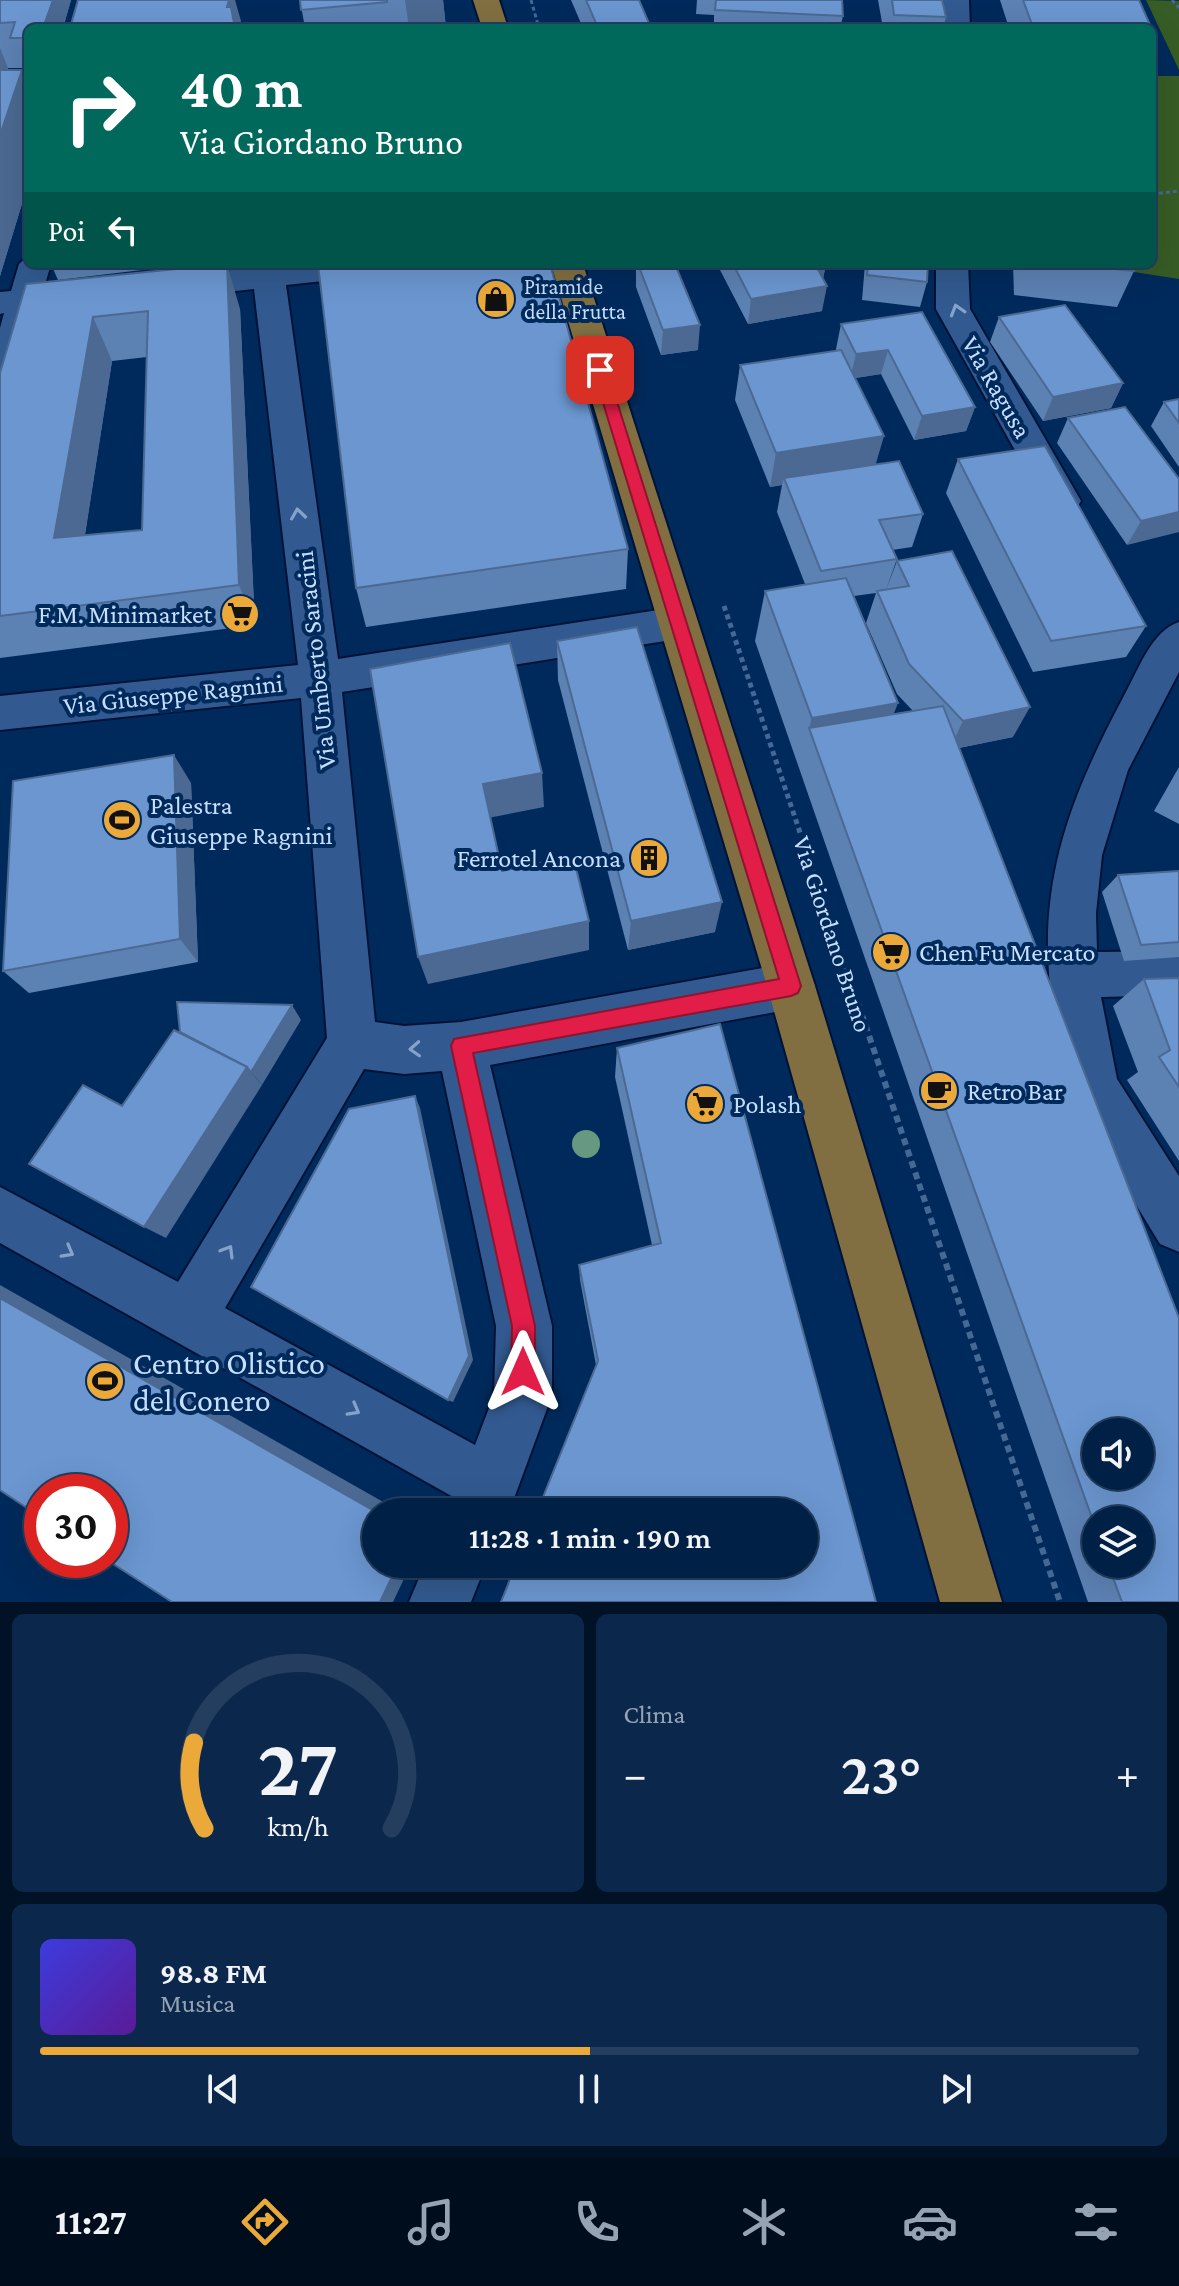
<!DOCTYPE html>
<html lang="it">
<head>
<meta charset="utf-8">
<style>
  body { margin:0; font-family:"Crimson Pro",serif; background:#0b284c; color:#f1f3f6; height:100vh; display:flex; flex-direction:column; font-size:30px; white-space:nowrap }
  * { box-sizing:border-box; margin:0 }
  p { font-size:26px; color:#96a3b3 }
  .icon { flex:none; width:44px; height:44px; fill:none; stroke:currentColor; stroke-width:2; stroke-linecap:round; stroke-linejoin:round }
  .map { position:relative; height:1602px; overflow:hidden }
  .drawer { display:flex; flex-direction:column; gap:12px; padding:12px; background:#011226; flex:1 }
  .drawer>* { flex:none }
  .top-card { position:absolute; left:24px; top:24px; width:1132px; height:244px; border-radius:12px; box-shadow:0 8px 32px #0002,0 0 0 2px #233e5e; background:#00695c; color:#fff; overflow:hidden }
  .tools { position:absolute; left:1082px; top:1418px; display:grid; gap:16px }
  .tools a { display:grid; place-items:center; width:72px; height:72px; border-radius:50%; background:#012045; box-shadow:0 8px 32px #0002,0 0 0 2px #233e5e; font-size:40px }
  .speed { position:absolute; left:24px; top:1474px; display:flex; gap:16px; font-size:40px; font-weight:700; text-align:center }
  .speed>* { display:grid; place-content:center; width:104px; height:104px; border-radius:50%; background:#012045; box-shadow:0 8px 32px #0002,0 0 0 2px #233e5e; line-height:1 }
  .speed .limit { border:12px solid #d22; background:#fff; color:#111 }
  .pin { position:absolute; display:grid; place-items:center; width:68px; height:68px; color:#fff; margin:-34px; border-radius:16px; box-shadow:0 4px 12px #0006 }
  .me { position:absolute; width:88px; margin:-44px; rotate:0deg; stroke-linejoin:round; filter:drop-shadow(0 0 6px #0008) }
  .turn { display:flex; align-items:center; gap:28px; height:168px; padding:0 24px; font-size:36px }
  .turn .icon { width:104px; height:104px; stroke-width:2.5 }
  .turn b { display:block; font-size:56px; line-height:68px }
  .then { display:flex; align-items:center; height:76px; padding:0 24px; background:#0003; gap:16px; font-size:30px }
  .big { font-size:60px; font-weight:600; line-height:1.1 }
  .drawer .tile { flex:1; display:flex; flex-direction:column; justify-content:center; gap:12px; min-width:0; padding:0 28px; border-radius:12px; background:#0b284c }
  .drawer .dial { align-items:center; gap:0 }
  .dial svg { height:208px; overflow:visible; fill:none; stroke:#233e5e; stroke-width:7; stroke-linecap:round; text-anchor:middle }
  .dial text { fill:#f1f3f6; stroke:none }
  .song { display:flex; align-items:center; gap:24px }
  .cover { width:96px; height:96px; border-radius:12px; background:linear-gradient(135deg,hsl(240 70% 55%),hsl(270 70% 35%)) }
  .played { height:8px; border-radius:4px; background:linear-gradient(90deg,#eba93a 50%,#233e5e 50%) }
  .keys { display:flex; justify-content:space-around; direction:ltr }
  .heat { display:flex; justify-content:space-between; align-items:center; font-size:44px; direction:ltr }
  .drawer .tiles { flex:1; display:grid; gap:12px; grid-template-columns:1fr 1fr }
  .tile:last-child { grid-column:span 2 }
  .trip { position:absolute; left:362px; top:1498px; width:456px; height:80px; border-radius:40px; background:#012045; box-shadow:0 8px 32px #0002,0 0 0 2px #233e5e; font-weight:600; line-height:80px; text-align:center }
  .dock { display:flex; height:128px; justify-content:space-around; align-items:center; background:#000d1c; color:#96a3b3 }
  .dock .icon { width:56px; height:56px }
  .dock .current { color:#eba93a }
  .dock b { font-size:36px; color:#f1f3f6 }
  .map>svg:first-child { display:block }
  .green { fill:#375c25 }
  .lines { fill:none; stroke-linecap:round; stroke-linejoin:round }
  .minor-casing { stroke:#001237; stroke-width:4 }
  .major-casing { stroke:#001237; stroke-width:4 }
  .path-far2 { stroke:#456894; stroke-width:3; stroke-dasharray:4 3; stroke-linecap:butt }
  .path-far1 { stroke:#456894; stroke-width:5; stroke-dasharray:5 4; stroke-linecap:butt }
  .path { stroke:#456894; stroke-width:6; stroke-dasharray:7 5; stroke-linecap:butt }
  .minor { fill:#325a90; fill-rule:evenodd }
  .major { fill:#816f41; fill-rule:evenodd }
  .tree { fill:#669980 }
  .wall { fill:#5c81b3; fill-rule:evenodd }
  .shaded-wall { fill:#4b6992 }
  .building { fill:#6b96d0; stroke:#4b6992; stroke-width:2; fill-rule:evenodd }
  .oneway { stroke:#84a3cc }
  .route { fill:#e11d48; stroke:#92132f; stroke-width:2 }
  .labels { text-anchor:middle; stroke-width:8; stroke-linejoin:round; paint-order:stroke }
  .far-poi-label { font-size:22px; fill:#c7defd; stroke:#012a5c; text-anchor:start }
  .street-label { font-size:26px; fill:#c7defd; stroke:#012a5c }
  .poi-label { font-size:26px; fill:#c7defd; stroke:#012a5c; text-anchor:start }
  .near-poi-label { font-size:32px; fill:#c7defd; stroke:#012a5c; text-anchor:start }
</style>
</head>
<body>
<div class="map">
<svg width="1179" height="1602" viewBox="0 0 1179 1602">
  <rect width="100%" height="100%" fill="#012a5c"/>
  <g class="green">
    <polygon points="1146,0 1179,1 1179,70"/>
    <polygon points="1152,76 1179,76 1179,279 1128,271 1127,264 1152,264"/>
  </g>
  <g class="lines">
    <g class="minor-casing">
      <g id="minor">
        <polygon points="943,0 969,0 970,28 944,28"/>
        <polygon points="28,256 28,264 51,264 44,288 80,285 92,288 96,296 92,304 39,310 17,388 12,396 0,400 0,328 4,313 0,314 0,292 11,291 19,264"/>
        <path d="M 251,264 L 404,264 L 399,271 L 388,274 L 286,285 L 338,659 L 678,607 L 692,612 L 698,623 L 692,634 L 678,639 L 342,692 L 375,1022 L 404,1026 L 461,1022 L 791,963 L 808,970 L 815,986 L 808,1002 L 791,1009 L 490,1065 L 552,1326 L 552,1395 L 509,1512 L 449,1512 L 455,1498 L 0,1243 L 0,1187 L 178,1282 L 327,1038 L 301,698 L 0,730 L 0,696 L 298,665 L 254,289 L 172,298 L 160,294 L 156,287 L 160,280 L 172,276 L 251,268 ZM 364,1069 L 404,1074 L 442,1071 L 496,1326 L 494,1395 L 475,1445 L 225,1308 Z"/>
        <polygon points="936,264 968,264 970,309 1081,501 1075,511 1062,515 1049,511 936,309"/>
        <path d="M 1179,622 L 1179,672 L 1128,770 L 1102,855 L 1096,913 L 1097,952 L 1179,951 L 1179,995 L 1101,997 L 1117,1079 L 1179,1176 L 1179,1252 L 1160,1244 L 1076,1106 L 1069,1088 C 1062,1051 1052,1012 1049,974 C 1041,867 1077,784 1126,692 C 1139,668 1152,631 1179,622 Z"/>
        <polygon points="425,1564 486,1564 471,1602 409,1602"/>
      </g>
    </g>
    <g class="major-casing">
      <g id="major">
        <polygon points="473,0 499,0 508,28 482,28"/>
        <polygon points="551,264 583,264 815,986 1002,1602 940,1602 767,986"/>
      </g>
    </g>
    <g class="path-far2">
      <polyline points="531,0 539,28"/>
      <polyline points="1172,0 1179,8"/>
      <polyline points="1152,194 1179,191"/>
    </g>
    <polyline class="path-far1" points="724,606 827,913"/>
    <polyline class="path" points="827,911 1060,1602"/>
    <use href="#minor" class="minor"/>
    <use href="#major" class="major"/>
  </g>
  <circle class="tree" cx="586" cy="1144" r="14"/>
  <g class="wall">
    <polygon points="0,0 71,0 63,28 28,28 28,83 22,68 8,68 8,70 22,70 28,84 28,184 0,276"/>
    <polygon points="300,0 443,0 446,28 305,28"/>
    <polygon points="571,0 639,0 651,28 583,28"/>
    <polygon points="697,0 842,0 843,16 840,28 714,28 714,15 696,14"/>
    <polygon points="878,0 942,0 946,17 943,28 883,28"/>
    <polygon points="1000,0 1139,0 1151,27 1151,28 1009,28"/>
    <polygon points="51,264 192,264 58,280"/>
    <polygon points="636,264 675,264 698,350 661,355 636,287"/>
    <polygon points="719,264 826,264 823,279 822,311 748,324 719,268"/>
    <polygon points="865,264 928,264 927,282 920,307 862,300"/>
    <polygon points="1013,264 1133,264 1134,271 1117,307 1014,295"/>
    <path d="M 26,284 L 240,309 L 255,625 L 0,658 L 0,373 ZM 147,357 L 142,530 L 85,535 L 112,361 Z"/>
    <path d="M 922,312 L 975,407 L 966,431 L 914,440 L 881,374 L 855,378 L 876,464 L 923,514 L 912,547 L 892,550 L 897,559 L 886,590 L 897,561 L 1013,737 L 959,748 L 1179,1602 L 1088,1602 L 755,641 L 765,591 L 805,584 L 777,512 L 782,485 L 770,487 L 735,400 L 740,365 L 837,351 L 836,349 L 841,324 ZM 876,593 L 866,623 L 897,694 L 913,711 L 894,714 L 854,596 ZM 1096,1520 L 1140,1564 L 1096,1564 Z"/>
    <polygon points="999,317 1123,383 1111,408 1043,421 990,342"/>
    <polygon points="1179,399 1179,467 1151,426 1164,402"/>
    <polygon points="1068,418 1179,479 1127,545 1057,443"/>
    <polygon points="958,459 1146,626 1126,657 1033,672 946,493"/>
    <polygon points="628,549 626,589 366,627 356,588"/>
    <polygon points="557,641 715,932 628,950 558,680"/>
    <polygon points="1179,767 1179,824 1154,811"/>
    <polygon points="191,783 198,962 29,993 3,971"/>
    <polygon points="1179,871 1179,957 1124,961 1102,892 1118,875"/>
    <polygon points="1179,978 1179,1161 1127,1080 1138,1072 1113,1006 1144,979"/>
    <polygon points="617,1048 876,1602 596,1365 580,1280 579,1265 652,1245 615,1077"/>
  </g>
  <g class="shaded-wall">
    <polygon points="40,0 71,0 63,28 43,28"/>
    <polygon points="229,0 235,0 241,21 239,28 223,28"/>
    <polygon points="405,0 443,0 446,28 409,28"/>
    <polygon points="0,48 8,68 0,92"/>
    <polygon points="22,70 28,84 28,184 0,276 0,135"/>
    <polygon points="227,264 240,309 255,625 239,585"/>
    <polygon points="812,264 826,264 822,283"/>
    <polygon points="827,286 822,311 748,324 751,299"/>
    <polygon points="93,317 112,361 78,579 54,538"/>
    <polygon points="700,325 698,350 661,355 663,330"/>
    <polygon points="888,350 881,374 850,379 856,354"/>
    <polygon points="1123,383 1111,408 1043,421 1053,397"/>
    <polygon points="975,407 966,431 914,440 922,416"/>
    <polygon points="884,436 874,470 784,478 782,485 770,487 776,453"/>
    <polygon points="1179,512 1179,532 1127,545 1141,521"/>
    <polygon points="898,703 880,749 809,728 812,718"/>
    <polygon points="1030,707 1013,737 949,750 963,721"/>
    <polygon points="174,755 191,783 198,962 180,939"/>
    <polygon points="542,773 544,807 488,818 483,784"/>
    <polygon points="722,902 715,932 628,950 631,921"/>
    <polygon points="589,921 589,950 428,984 418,957"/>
    <polygon points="292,1005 301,1020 262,1085 251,1072"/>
    <polygon points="247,1067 262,1085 166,1238 144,1227"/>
    <polygon points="415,1096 420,1108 473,1360 453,1402 448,1400"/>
    <polygon points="0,1285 401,1512 376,1512 0,1298"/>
    <polygon points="398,1564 411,1564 393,1602 380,1602"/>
  </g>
  <g class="building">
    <polygon points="0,0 53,0 43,28 28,28 28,38 10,38 15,22 0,23"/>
    <polygon points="78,0 229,0 227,7 231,7 234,23 224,24 223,28 70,28"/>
    <polygon points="300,0 387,0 387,2 301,10"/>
    <polygon points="586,0 639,0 651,28 598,28"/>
    <polygon points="716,0 842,0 843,16 715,10"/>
    <polygon points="892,0 942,0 946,17 894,15"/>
    <polygon points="1023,0 1139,0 1151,27 1033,27"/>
    <polygon points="0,70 22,70 0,135"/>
    <path d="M 227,264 L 239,585 L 0,616 L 0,373 L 26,284 ZM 148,311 L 142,530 L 54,538 L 93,317 Z"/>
    <polygon points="318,264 550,264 628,549 356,588"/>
    <polygon points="638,264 675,264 700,325 663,330"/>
    <polygon points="733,264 815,264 827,286 751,299"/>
    <polygon points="868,264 928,264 927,282 867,275"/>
    <polygon points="1070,264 1133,264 1134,271"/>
    <polygon points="1065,305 1123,383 1053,397 999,317"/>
    <polygon points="922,312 975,407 922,416 888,350 856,354 841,324"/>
    <polygon points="841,350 884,436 776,453 740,365"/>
    <polygon points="1179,399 1179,423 1164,402"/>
    <polygon points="1125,407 1179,479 1179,512 1141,521 1068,418"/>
    <polygon points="1045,446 1146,626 1051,641 958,459"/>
    <polygon points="899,461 923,514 879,520 897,559 821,571 784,478"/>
    <polygon points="952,551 1030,707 963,721 909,664 877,591 909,586 897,561"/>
    <polygon points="846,578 898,703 812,718 765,591"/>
    <polygon points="637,627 722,902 631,921 557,641"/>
    <polygon points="510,643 542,773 483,784 502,871 573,856 589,921 418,957 370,669"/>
    <path d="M 943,706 L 1179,1318 L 1179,1602 L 1122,1602 L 1108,1564 L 1140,1564 L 1140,1520 L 1096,1520 L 1096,1529 L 809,728 ZM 1096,1432 L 1140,1432 L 1140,1476 L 1096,1476 Z"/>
    <polygon points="174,755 180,939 3,971 13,781"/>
    <polygon points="1179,871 1179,942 1141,945 1118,875"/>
    <polygon points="1179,978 1179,1087 1159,1057 1170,1050 1144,979"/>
    <polygon points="177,1002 292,1005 251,1072 247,1067 180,1032"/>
    <polygon points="720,1024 876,1602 501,1602 516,1564 804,1564 804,1512 537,1512 598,1361 579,1265 661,1243 617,1048"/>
    <polygon points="174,1030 247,1067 144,1227 29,1164 83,1085 122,1106"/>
    <polygon points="415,1096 469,1356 448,1400 251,1287 349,1109"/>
    <polygon points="0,1298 376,1512 376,1564 398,1564 380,1602 172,1602 107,1560 110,1560 110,1492 42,1492 42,1518 0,1490"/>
  </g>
  <defs><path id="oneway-chevron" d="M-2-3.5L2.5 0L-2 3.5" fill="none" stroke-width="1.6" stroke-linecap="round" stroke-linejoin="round" transform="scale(2)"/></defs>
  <g class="oneway">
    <use href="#oneway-chevron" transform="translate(957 310) rotate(-107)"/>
    <use href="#oneway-chevron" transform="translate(298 514) rotate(-98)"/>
    <use href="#oneway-chevron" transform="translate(415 1049) rotate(177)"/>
    <use href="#oneway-chevron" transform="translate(228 1251) rotate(-59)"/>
    <use href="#oneway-chevron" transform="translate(68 1252) rotate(29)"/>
    <use href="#oneway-chevron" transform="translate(354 1410) rotate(29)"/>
  </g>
  <polygon class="route" points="600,366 607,370 801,986 798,993 791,996 473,1053 535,1326 535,1372 531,1380 523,1384 515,1380 511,1372 512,1326 451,1046 454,1039 779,979 593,370"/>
  <defs>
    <g id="shop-disc" transform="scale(2)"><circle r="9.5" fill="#eba93a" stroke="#012a5c"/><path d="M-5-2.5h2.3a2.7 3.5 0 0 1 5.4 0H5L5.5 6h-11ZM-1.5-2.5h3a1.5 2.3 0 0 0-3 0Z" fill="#111"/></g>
    <g id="supermarket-disc" transform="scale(2)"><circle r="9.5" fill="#eba93a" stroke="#012a5c"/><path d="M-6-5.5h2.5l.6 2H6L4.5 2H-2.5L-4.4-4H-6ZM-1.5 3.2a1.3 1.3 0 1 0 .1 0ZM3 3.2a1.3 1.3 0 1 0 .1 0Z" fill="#111"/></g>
    <g id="stadium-disc" transform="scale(2)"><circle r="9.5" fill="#eba93a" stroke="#012a5c"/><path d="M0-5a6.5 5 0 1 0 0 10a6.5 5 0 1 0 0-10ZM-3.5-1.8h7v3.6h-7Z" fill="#111"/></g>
    <g id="building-disc" transform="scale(2)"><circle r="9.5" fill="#eba93a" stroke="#012a5c"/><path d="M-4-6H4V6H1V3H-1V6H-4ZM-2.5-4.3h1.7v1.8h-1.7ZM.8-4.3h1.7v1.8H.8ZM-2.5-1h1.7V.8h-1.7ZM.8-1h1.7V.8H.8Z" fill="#111"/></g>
    <g id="cafe-disc" transform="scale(2)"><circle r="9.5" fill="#eba93a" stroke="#012a5c"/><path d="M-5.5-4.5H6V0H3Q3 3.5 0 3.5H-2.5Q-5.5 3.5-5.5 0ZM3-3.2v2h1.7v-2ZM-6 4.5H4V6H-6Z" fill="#111"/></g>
  </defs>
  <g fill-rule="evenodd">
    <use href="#shop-disc" x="496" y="299"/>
    <use href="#supermarket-disc" x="240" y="614"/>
    <use href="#stadium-disc" x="122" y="820"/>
    <use href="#building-disc" x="649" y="858"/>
    <use href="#supermarket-disc" x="891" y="952"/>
    <use href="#cafe-disc" x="939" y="1091"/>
    <use href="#supermarket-disc" x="705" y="1104"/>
    <use href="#stadium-disc" x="105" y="1381"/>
  </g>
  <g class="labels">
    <g class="far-poi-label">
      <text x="524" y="294">Piramide<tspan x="524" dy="25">della Frutta</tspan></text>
    </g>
    <g class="street-label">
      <text transform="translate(997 387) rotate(60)" y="9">Via Ragusa</text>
      <text transform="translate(315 660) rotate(-96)" y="9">Via Umberto Saracini</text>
      <text transform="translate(173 694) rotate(-6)" y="9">Via Giuseppe Ragnini</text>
      <text transform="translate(833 934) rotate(72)" y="9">Via Giordano Bruno</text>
    </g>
    <g class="poi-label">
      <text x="212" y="623" text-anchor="end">F.M. Minimarket</text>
      <text x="150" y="814">Palestra<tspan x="150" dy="30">Giuseppe Ragnini</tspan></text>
      <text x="621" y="867" text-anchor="end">Ferrotel Ancona</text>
      <text x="919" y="961">Chen Fu Mercato</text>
      <text x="967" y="1100">Retro Bar</text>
      <text x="733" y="1113">Polash</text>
    </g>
    <g class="near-poi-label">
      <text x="133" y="1374">Centro Olistico<tspan x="133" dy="37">del Conero</tspan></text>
    </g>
  </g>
</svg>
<div class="tools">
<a><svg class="icon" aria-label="sound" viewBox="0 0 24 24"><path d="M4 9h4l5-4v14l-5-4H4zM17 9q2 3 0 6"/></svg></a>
<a><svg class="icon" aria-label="layers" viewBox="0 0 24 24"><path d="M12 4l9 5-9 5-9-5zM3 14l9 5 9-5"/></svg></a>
</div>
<div class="speed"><div class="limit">30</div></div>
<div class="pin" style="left:600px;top:370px;background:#d93025"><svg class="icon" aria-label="arrive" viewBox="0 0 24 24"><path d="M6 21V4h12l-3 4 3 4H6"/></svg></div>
<svg class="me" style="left:523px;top:1372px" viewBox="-20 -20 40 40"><path d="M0-17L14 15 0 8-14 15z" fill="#e11d48" stroke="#fff" stroke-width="4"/></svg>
<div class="trip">11:28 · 1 min · 190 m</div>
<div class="top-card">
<div class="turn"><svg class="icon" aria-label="right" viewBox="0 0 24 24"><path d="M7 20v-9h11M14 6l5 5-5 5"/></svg><div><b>40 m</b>Via Giordano Bruno</div></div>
<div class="then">Poi<svg class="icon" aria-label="left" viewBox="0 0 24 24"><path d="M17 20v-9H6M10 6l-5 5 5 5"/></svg></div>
</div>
</div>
<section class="drawer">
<div class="tiles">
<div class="tile dial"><svg viewBox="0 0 100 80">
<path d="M14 69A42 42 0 1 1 86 69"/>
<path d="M14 69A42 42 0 0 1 10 36" stroke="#eba93a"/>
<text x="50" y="56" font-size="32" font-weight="700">27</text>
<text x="50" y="72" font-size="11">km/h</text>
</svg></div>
<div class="tile"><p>Clima</p>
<div class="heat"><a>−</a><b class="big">23°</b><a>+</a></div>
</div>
<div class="tile">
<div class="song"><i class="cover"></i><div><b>98.8 FM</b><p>Musica</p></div></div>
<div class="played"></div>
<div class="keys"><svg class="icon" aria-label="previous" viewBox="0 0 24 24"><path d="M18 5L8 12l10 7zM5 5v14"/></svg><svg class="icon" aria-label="pause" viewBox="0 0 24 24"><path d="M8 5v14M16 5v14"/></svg><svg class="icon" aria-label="next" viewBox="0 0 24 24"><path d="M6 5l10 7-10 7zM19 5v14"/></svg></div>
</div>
</div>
</section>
<nav class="dock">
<b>11:27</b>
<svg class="icon current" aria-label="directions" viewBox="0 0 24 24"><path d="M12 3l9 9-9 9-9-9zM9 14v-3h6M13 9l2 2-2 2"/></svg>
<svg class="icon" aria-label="music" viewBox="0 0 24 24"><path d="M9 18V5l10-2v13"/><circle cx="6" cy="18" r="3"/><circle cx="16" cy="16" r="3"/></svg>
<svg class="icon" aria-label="phone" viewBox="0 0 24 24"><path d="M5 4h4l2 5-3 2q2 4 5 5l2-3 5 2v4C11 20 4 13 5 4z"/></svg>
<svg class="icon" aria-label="climate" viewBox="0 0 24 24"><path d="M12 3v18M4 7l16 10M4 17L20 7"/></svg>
<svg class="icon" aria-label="car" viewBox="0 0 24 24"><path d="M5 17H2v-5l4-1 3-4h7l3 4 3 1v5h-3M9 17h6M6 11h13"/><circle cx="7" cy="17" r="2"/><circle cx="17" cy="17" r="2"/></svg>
<svg class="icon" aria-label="filters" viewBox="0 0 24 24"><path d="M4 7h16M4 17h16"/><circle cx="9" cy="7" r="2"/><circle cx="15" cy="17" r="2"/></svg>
</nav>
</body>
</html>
